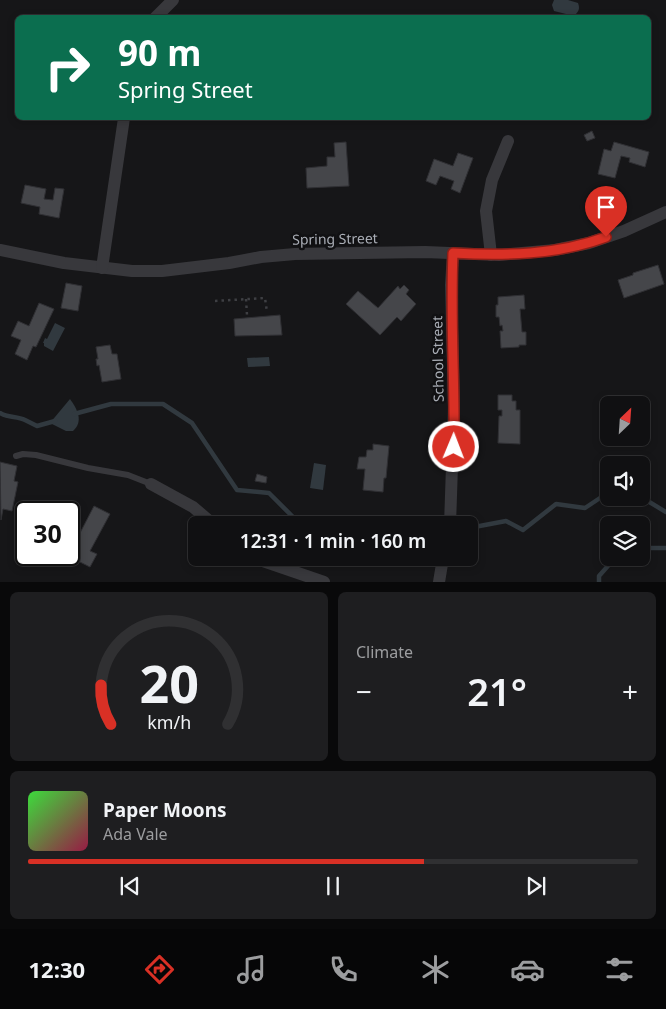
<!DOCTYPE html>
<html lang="en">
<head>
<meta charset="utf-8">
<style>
  body { margin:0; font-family:"Noto Sans",sans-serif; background:#1e1e20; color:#f1f3f6; height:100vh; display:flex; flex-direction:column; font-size:19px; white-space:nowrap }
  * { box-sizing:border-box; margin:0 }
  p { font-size:16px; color:#9c9d9f }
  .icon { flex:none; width:28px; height:28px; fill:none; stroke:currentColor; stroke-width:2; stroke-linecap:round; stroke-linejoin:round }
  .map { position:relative; height:582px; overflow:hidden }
  .drawer { display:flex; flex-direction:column; gap:10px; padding:10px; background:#09090a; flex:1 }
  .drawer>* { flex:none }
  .hud { position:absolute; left:15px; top:15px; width:636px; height:105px; border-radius:8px; box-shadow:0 2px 8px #0003,0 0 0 1px #303032; background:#0b6e4f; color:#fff; overflow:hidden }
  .needle { width:32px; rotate:25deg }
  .controls { position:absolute; left:600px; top:396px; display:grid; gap:10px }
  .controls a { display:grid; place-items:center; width:50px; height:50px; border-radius:8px; background:#101012; box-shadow:0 2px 8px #0003,0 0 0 1px #303032; font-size:25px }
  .speed { position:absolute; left:15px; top:501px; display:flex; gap:10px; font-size:25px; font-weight:700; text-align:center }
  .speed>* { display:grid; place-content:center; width:65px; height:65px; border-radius:50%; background:#101012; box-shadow:0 2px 8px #0003,0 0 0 1px #303032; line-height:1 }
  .speed .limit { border:2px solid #111; border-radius:8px; background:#fff; color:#111 }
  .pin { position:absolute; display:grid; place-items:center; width:42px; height:42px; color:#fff; margin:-51px -21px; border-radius:50% 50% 50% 0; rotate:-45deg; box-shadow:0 0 5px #0007 }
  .pin .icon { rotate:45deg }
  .me { position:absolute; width:55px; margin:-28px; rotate:1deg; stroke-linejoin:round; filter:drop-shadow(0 0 4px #0008) }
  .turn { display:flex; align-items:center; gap:18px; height:105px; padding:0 20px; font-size:22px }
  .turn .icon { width:65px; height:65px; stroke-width:2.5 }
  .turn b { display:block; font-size:35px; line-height:42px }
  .big { font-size:38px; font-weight:600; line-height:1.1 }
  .drawer .widget { flex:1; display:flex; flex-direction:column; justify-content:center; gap:8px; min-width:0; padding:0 18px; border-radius:8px; background:#1e1e20 }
  .drawer .dial { align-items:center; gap:0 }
  .dial svg { height:130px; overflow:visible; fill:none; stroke:#303032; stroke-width:7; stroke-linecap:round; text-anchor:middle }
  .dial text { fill:#f1f3f6; stroke:none }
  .song { display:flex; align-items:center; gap:15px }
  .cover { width:60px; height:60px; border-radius:8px; background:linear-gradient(135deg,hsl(120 70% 55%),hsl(340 70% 35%)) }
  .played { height:5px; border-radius:2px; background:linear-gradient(90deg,#d93025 65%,#303032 65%) }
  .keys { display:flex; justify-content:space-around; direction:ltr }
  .heat { display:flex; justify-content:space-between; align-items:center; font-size:28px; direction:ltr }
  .drawer .tiles { flex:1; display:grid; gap:10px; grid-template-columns:1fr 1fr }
  .widget:last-child { grid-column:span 2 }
  .trip { position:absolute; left:188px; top:516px; width:290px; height:50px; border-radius:8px; background:#101012; box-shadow:0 2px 8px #0003,0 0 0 1px #303032; font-weight:600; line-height:50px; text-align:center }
  .dock { display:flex; height:80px; justify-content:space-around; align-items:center; background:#060607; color:#9c9d9f }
  .dock .icon { width:35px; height:35px }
  .dock .active { color:#d93025 }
  .dock b { font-size:22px; color:#f1f3f6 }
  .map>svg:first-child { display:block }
  .water { fill:#31393f }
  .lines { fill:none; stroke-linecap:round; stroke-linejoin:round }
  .stream { stroke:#31393f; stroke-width:4.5 }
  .building { fill:#45464a; stroke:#303034 }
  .path { stroke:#3e3f43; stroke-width:2.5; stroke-dasharray:2.5 4; stroke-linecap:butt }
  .lane { stroke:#38383c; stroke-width:6 }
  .street { stroke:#38383c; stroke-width:12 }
  .route-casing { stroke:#8d1f18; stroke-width:12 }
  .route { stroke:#d93025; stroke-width:9 }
  .labels { text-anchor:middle; stroke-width:5; stroke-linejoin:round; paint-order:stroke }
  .street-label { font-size:14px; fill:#aaaeb6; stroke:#111113 }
</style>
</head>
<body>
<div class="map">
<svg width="666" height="582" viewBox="0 0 666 582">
  <rect width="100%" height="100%" fill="#161618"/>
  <g class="water">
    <path d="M 554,0 L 568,0 L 578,3 C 580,9 579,11 574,16 L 554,11 L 552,5 Z"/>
    <polygon points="55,323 65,328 53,351 44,346 44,343 43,343 45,338 47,339"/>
    <polygon points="269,357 270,366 248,367 247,358"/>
    <path d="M 70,399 C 77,409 84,421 73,431 L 66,431 L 50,423 Z"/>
    <polygon points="314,463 326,465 323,490 310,488"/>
  </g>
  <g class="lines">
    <g class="stream">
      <path d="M 0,413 C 8,418 17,416 25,420 C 29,422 33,424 37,426 L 55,421"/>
      <polyline points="74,414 111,404 163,404 192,423 237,490 269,493 301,525"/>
      <polyline points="641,497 666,512"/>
      <polyline points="469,528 506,521 523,530 556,504 585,508 609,492"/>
      <polyline points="641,548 666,548"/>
      <polyline points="599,582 599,576 615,558"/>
    </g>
  </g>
  <g class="building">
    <polygon points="592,131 595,138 587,141 584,135"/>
    <polygon points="346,142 349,186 307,188 306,168 327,166 327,157 335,157 334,143"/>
    <polygon points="614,142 649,152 645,167 629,162 630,158 621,156 615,178 598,174 604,149 611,151"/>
    <polygon points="458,153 473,158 460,193 451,189 454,181 440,176 436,185 426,181 434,159 453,166"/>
    <polygon points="25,185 46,189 44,199 53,200 55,188 64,189 59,218 39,214 40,207 21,203"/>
    <polygon points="658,265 664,284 624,298 618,280 633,275 633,273"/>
    <polygon points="66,283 82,286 78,311 61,308"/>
    <polygon points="404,285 409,290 406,294 416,304 401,321 397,317 380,335 346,304 358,291 378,308 398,286 400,289"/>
    <polygon points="524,295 525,309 520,309 522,332 526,332 526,345 519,345 519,347 501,348 500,331 503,331 502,325 500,326 499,317 496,317 496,305 498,305 498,297"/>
    <polygon points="39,303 54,309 36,347 33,346 27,360 15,354 21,340 11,336 18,321 29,326"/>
    <polygon points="280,315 282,335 235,336 234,319"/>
    <polygon points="110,345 112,354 117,354 121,379 102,382 99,365 97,366 96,359 98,359 96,347"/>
    <polygon points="498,395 512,395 512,401 516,401 516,410 520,410 520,444 498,443 499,416 502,416 502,410 498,410"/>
    <polygon points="373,444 389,446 386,478 384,478 383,492 363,490 365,469 357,469 359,457 366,457 367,450 373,450"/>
    <polygon points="0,462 17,466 14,481 18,482 12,511 3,509 1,520"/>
    <polygon points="257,474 267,477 266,483 255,481"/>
    <polygon points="94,506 110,514 90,551 97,554 90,567 68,556"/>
  </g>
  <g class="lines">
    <g class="path">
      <polyline points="246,299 247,315"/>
      <polyline points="215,301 265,298 267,312"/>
    </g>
    <polyline class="lane" points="16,456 23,454 36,455 88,468 128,475 151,484"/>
    <g class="street">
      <polyline points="155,18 173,0"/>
      <polyline points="0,250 64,263 132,271 162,271 229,263 261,257 295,254 425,252 499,255 555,250 589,243 624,231 666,212"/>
      <polyline points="491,255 486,211 492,180 508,141"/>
      <polyline points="102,268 124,118"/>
      <polyline points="151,484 193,507 214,525"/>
      <polyline points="450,525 454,407 451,285 453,253"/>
      <polyline points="256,558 260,560 324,582"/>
      <polyline points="439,582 443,558"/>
    </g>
  </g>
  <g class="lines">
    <g class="route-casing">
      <path id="route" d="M 454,447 C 455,382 450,318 453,253 C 504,256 558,255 606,237"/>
    </g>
    <use href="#route" class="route"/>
  </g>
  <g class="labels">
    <g class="street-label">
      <text transform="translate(335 239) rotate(-1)" y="5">Spring Street</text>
      <text transform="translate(438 359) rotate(-91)" y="5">School Street</text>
    </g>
  </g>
</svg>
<div class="controls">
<a><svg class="needle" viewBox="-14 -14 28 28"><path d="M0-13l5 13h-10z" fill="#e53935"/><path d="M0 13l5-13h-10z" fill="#9c9d9f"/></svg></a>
<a><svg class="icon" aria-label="sound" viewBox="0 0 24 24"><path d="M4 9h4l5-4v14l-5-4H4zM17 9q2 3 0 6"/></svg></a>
<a><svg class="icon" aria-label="layers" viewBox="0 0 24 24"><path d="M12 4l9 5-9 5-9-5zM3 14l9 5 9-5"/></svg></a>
</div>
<div class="speed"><div class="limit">30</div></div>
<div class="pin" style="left:606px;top:237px;background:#d93025"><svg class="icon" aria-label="arrive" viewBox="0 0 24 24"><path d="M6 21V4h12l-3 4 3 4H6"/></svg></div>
<svg class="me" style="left:454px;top:447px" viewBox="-20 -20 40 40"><circle r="17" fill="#d93025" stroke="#fff" stroke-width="3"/><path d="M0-11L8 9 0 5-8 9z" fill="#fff"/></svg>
<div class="trip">12:31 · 1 min · 160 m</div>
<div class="hud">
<div class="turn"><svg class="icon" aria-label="right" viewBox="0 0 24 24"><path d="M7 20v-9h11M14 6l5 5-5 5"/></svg><div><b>90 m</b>Spring Street</div></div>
</div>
</div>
<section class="drawer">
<div class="tiles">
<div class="widget dial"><svg viewBox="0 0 100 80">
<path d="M14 69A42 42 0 1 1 86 69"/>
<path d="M14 69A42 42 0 0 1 8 45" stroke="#d93025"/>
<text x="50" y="56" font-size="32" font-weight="700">20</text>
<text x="50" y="72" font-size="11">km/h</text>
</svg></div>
<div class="widget"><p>Climate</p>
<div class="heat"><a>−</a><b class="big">21°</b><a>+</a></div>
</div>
<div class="widget">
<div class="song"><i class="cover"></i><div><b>Paper Moons</b><p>Ada Vale</p></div></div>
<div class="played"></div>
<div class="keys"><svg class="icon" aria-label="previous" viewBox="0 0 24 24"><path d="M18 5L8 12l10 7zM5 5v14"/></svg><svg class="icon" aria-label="pause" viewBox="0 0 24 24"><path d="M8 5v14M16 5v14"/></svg><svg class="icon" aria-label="next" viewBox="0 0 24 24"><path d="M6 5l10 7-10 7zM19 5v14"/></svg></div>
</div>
</div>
</section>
<nav class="dock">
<b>12:30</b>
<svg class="icon active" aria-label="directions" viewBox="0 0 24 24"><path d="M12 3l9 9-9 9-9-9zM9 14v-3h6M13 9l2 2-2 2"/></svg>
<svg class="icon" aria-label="music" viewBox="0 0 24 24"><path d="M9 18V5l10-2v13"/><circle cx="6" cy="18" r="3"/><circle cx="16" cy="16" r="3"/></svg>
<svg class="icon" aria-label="phone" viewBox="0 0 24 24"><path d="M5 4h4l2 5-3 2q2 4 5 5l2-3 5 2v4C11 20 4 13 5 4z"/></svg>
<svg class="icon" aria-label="climate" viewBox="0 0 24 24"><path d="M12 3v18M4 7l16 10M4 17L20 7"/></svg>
<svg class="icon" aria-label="car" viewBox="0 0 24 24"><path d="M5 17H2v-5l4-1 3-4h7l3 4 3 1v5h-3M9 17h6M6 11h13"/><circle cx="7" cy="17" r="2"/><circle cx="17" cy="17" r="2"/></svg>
<svg class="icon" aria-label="filters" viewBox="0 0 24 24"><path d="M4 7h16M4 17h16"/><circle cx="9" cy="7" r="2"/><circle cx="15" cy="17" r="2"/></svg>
</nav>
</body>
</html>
